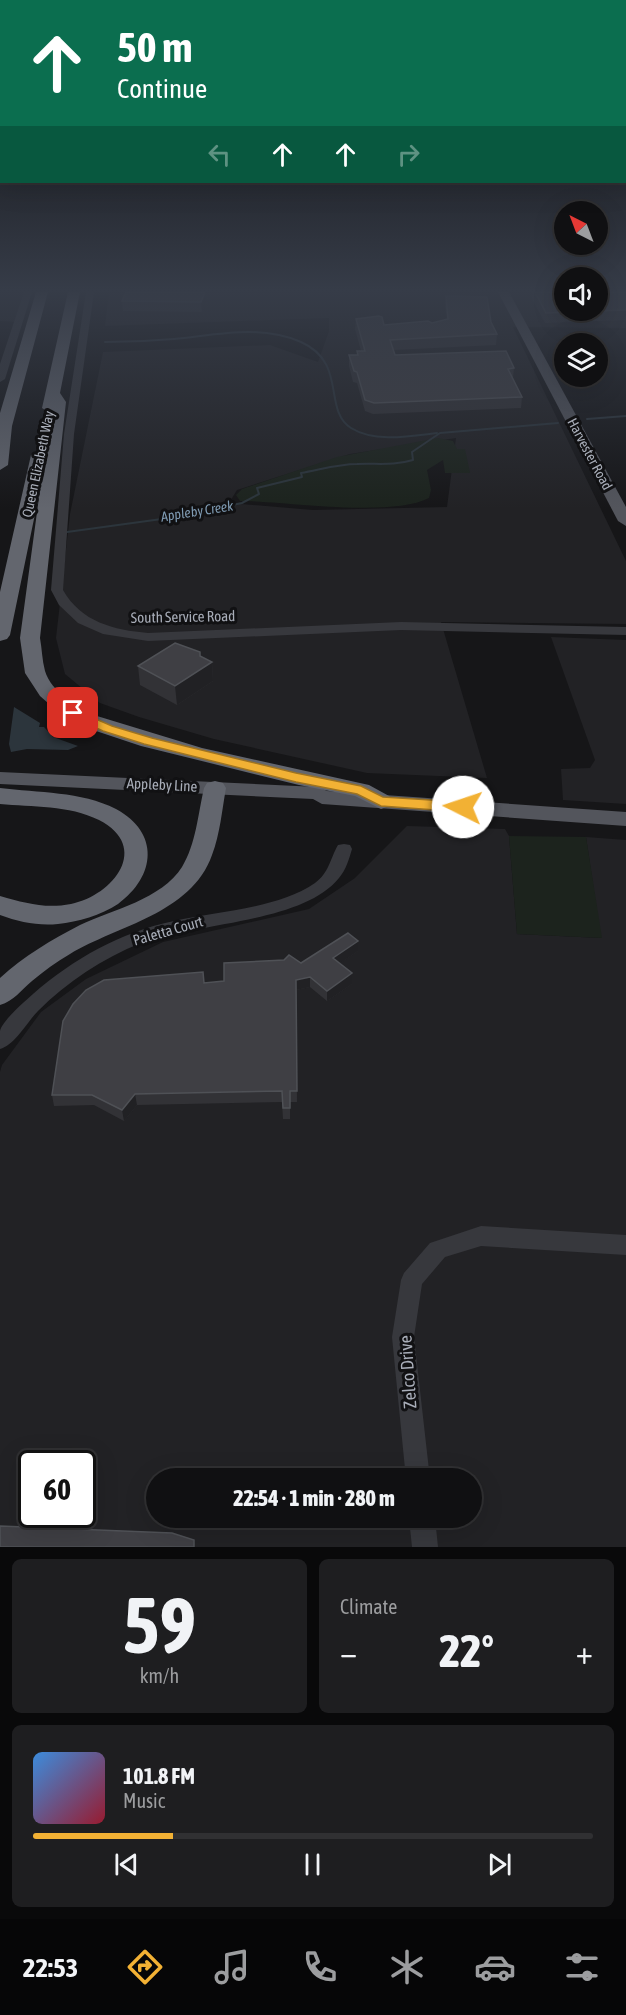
<!DOCTYPE html>
<html lang="en">
<head>
<meta charset="utf-8">
<style>
  body { margin:0; font-family:"Asap Condensed",sans-serif; background:#1e1e20; color:#f1f3f6; height:100vh; display:flex; flex-direction:column; font-size:22px; white-space:nowrap }
  * { box-sizing:border-box; margin:0 }
  p { font-size:20px; color:#9c9d9f }
  .icon { flex:none; width:33px; height:33px; fill:none; stroke:currentColor; stroke-width:2; stroke-linecap:round; stroke-linejoin:round }
  .map { position:relative; height:1547px; overflow:hidden }
  .panel { display:flex; flex-direction:column; gap:12px; padding:12px; background:#09090a; flex:1 }
  .panel>* { flex:none }
  .top-card { position:absolute; left:0px; top:0px; width:627px; height:183px; box-shadow:0 6px 24px #0002,0 0 0 2px #303032; background:#0b6e4f; color:#fff; overflow:hidden }
  .needle { width:39px; rotate:318deg }
  .fabs { position:absolute; left:554px; top:201px; display:grid; gap:12px }
  .fabs a { display:grid; place-items:center; width:54px; height:54px; border-radius:50%; background:#101012; box-shadow:0 6px 24px #0002,0 0 0 2px #303032; font-size:30px }
  .speed { position:absolute; left:18px; top:1450px; display:flex; gap:12px; font-size:30px; font-weight:700; text-align:center }
  .speed>* { display:grid; place-content:center; width:78px; height:78px; border-radius:50%; background:#101012; box-shadow:0 6px 24px #0002,0 0 0 2px #303032; line-height:1 }
  .speed .limit { border:3px solid #111; border-radius:9px; background:#fff; color:#111 }
  .pin { position:absolute; display:grid; place-items:center; width:51px; height:51px; color:#fff; margin:-26px; border-radius:12px; box-shadow:0 3px 9px #0006 }
  .me { position:absolute; width:66px; margin:-33px; rotate:274deg; stroke-linejoin:round; filter:drop-shadow(0 0 4px #0008) }
  .turn { display:flex; align-items:center; gap:21px; height:126px; padding:0 18px; font-size:27px }
  .turn .icon { width:78px; height:78px; stroke-width:2.5 }
  .turn b { display:block; font-size:42px; line-height:51px }
  .lanes { display:flex; align-items:center; height:57px; padding:0 18px; background:#0003; justify-content:center; gap:30px; direction:ltr }
  .lanes .off { opacity:.35 }
  .big { font-size:45px; font-weight:800; line-height:1.1 }
  .panel .card { flex:1; display:flex; flex-direction:column; justify-content:center; gap:9px; min-width:0; padding:0 21px; border-radius:9px; background:#1e1e20 }
  .panel .dial { align-items:center; gap:0 }
  .dial b { font-size:78px; line-height:1 }
  .song { display:flex; align-items:center; gap:18px }
  .cover { width:72px; height:72px; border-radius:9px; background:linear-gradient(135deg,hsl(210 70% 55%),hsl(350 70% 35%)) }
  .played { height:6px; border-radius:3px; background:linear-gradient(90deg,#f2b134 25%,#303032 25%) }
  .keys { display:flex; justify-content:space-around; direction:ltr }
  .heat { display:flex; justify-content:space-between; align-items:center; font-size:33px; direction:ltr }
  .panel .tiles { flex:1; display:grid; gap:12px; grid-template-columns:1fr 1fr }
  .card:last-child { grid-column:span 2 }
  .trip { position:absolute; left:146px; top:1468px; width:336px; height:60px; border-radius:30px; background:#101012; box-shadow:0 6px 24px #0002,0 0 0 2px #303032; font-weight:800; line-height:60px; text-align:center }
  .tab-bar { display:flex; height:96px; justify-content:space-around; align-items:center; background:#060607; color:#9c9d9f }
  .tab-bar .icon { width:42px; height:42px }
  .tab-bar .selected { color:#f2b134 }
  .tab-bar b { font-size:27px; color:#f1f3f6 }
  .map>svg:first-child { display:block }
  .built { fill:#222225; fill-rule:evenodd }
  .green { fill:#1c231d }
  .water { fill:#2c353c }
  .lines { fill:none; stroke-linecap:round; stroke-linejoin:round }
  .stream { stroke:#2c353c; stroke-width:2 }
  .minor { fill:#37383d; fill-rule:evenodd }
  .major { fill:#53555c; fill-rule:evenodd }
  .highway { fill:#63666e; fill-rule:evenodd }
  .wall { fill:#323236 }
  .shaded-wall { fill:#212124 }
  .building { fill:#3f3f44; stroke:#4f5156; stroke-width:1.5 }
  .route { fill:#f2b134; stroke:#9d7322; stroke-width:1.5 }
  .labels { text-anchor:middle; stroke-width:6; stroke-linejoin:round; paint-order:stroke }
  .far-street-label { font-size:14px; fill:#a8adb8; stroke:#111113 }
  .far-water-label { font-size:14px; font-style:italic; fill:#7f9bb3; stroke:#111113 }
  .street-label { font-size:15px; fill:#a8adb8; stroke:#111113 }
  .near-street-label { font-size:18px; fill:#a8adb8; stroke:#111113 }
</style>
</head>
<body>
<div class="map">
<svg width="626" height="1547" viewBox="0 0 626 1547">
  <rect width="100%" height="100%" fill="#161618"/>
  <g class="built">
    <polygon points="0,292 24,292 17,322 0,321"/>
    <path d="M 109,292 L 564,292 L 564,310 L 597,310 L 626,292 L 626,328 L 513,327 L 626,561 L 626,624 L 441,622 L 487,778 L 367,773 L 214,739 L 139,717 L 100,703 L 65,674 L 56,638 L 70,514 L 103,352 L 270,345 L 318,362 L 329,331 L 329,318 L 105,326 ZM 456,438 L 447,507 L 313,510 L 229,503 L 237,490 L 350,454 Z"/>
    <polygon points="551,637 626,640 626,804 563,800 561,769 590,768 595,760"/>
    <path d="M 407,826 L 505,829 L 509,836 L 517,934 L 601,938 L 586,837 L 626,840 L 626,1547 L 0,1547 L 0,1072 L 2,1065 L 41,1012 L 86,979 L 163,942 L 309,909 L 355,878 ZM 32,1464 L 82,1464 L 82,1515 L 32,1515 ZM 156,1479 L 471,1479 L 471,1518 L 156,1518 Z"/>
  </g>
  <g class="green">
    <path d="M 438,438 L 453,441 L 457,449 L 465,449 L 470,473 L 445,473 L 443,460 L 427,470 L 431,490 L 429,498 C 390,518 287,501 240,501 L 236,495 L 242,489 L 337,457 Z"/>
    <polygon points="509,836 586,837 602,938 517,934"/>
  </g>
  <polygon class="water" points="14,707 40,723 39,727 44,727 53,737 78,746 68,750 27,749 11,752 9,744"/>
  <g class="lines">
    <g class="stream">
      <path d="M 105,342 C 128,342 151,341 174,339 C 216,335 260,324 301,342 C 348,363 322,409 351,428 C 375,443 411,436 437,433"/>
      <polyline points="587,419 626,416"/>
      <path d="M 67,532 L 169,518 L 242,503 L 259,494 L 257,488 L 302,477 L 301,473 C 319,470 338,464 357,464 C 377,463 393,466 413,460 L 412,452 L 440,433 L 558,423"/>
    </g>
    <g class="minor">
      <polygon points="24,292 32,292 5,379 0,382 0,364"/>
      <path d="M 86,292 L 94,292 L 74,434 L 63,590 C 81,622 114,630 148,633 L 401,622 L 626,627 L 626,635 L 401,630 L 148,641 L 103,634 L 78,623 L 59,605 L 51,590 L 64,434 Z"/>
      <path d="M 344,844 L 350,845 L 352,849 C 349,859 346,870 339,878 C 303,923 195,923 141,943 C 103,958 67,982 38,1011 C 27,1022 15,1045 0,1049 C 0,1044 0,1037 0,1031 C 2,1021 25,1001 33,994 C 73,959 121,932 174,921 C 217,911 277,909 315,883 C 329,873 330,859 338,845 Z"/>
      <polygon points="481,1226 626,1235 626,1255 481,1246 445,1257 422,1284 414,1337 430,1479 406,1479 392,1337 401,1280 404,1273 430,1243"/>
      <polygon points="409,1518 435,1518 438,1547 412,1547"/>
    </g>
    <g class="major">
      <polygon points="498,292 509,292 626,507 626,526 618,521"/>
      <polygon points="0,772 318,787 327,791 626,812 626,826 322,804 313,799 0,784"/>
    </g>
    <g class="highway">
      <polygon points="36,292 48,292 12,426 8,465 0,470 0,413"/>
      <path d="M 68,292 L 80,292 L 60,393 L 66,402 L 40,638 C 42,649 42,660 45,671 C 51,692 78,707 97,716 L 202,748 L 369,785 L 389,796 L 393,801 L 389,806 L 381,809 L 355,796 L 299,785 L 141,746 L 81,726 L 65,718 L 40,696 L 25,673 L 20,638 L 40,490 L 10,635 L 7,639 L 0,641 L 0,592 L 31,455 L 39,450 L 45,452 L 50,413 L 42,408 Z"/>
      <path d="M 215,781 L 223,783 L 226,788 C 222,810 220,834 212,855 C 191,914 118,925 70,954 C 56,962 44,971 32,981 C 21,990 14,1001 0,1005 L 0,978 C 24,956 51,940 80,925 C 112,910 162,899 182,867 C 196,844 198,814 204,788 L 207,783 Z"/>
      <path d="M 0,788 C 38,793 81,791 116,809 C 160,833 156,876 118,904 C 101,915 78,922 58,924 C 38,926 19,922 0,915 L 0,896 C 25,903 45,909 71,904 C 114,895 151,847 99,820 C 69,805 32,807 0,804 Z"/>
    </g>
  </g>
  <g class="wall">
    <polygon points="126,292 207,292 208,297 202,312 123,311 122,301"/>
    <polygon points="532,292 626,292 626,320 545,323 532,299"/>
    <polygon points="446,296 491,322 497,334 496,345 394,350 395,355 514,368 513,378 522,397 521,408 373,414 365,411 357,383 353,382 349,366 349,355 357,355 357,351 361,351 355,329 356,319 384,325 432,323 447,319 445,306"/>
    <polygon points="200,656 212,662 213,681 177,705 140,685 138,666"/>
    <polygon points="358,941 358,951 340,963 352,984 327,1001 310,987 296,990 297,1102 290,1102 290,1119 283,1119 282,1102 137,1105 124,1121 94,1105 54,1106 52,1095 204,983 224,981 301,963"/>
  </g>
  <g class="shaded-wall">
    <polygon points="205,292 207,292 208,297 202,312 201,302"/>
    <polygon points="212,662 213,681 177,705 175,686"/>
    <polygon points="358,941 358,951 333,968 333,958"/>
    <polygon points="352,973 352,984 327,1001 327,991"/>
    <polygon points="310,977 310,987 296,990 296,980"/>
    <polygon points="135,1094 137,1105 124,1121 122,1110"/>
  </g>
  <g class="building">
    <polygon points="126,292 205,292 201,302 122,301"/>
    <polygon points="535,292 564,292 564,310 597,310 597,292 626,292 626,310 546,313"/>
    <polygon points="446,296 487,297 491,322 497,334 390,340 395,355 506,351 514,368 508,369 522,397 374,403 365,400 357,372 354,371 349,355 358,355 357,351 365,351 356,319 379,316 382,317 384,325 428,321 432,323 448,319"/>
    <polygon points="175,643 200,652 200,656 212,662 175,686 138,666"/>
    <polygon points="348,933 358,941 333,958 352,973 327,991 310,977 296,980 297,1091 290,1091 290,1108 283,1108 282,1091 135,1094 122,1110 92,1095 52,1095 63,1021 73,1004 86,990 104,980 203,972 204,983 224,981 224,963 284,960 289,955 301,963"/>
    <polygon points="0,1526 172,1533 194,1540 194,1547 0,1547"/>
  </g>
  <linearGradient id="sky" x2="0" y2="1"><stop stop-color="#0c0c0d"/><stop offset="0.57" stop-color="#363c48"/><stop offset="1" stop-color="#363c48" stop-opacity="0"/></linearGradient>
  <rect width="626" height="509" fill="url(#sky)"/>
  <polygon class="route" points="73,709 112,726 152,738 296,773 361,786 383,797 463,802 470,807 463,812 381,806 357,794 296,782 144,744 103,731 69,716 67,713 69,710"/>
  <g class="labels">
    <g class="far-street-label">
      <text transform="translate(590 454) rotate(62)" y="5">Harvester Road</text>
      <text transform="translate(38 464) rotate(-78)" y="5">Queen Elizabeth Way</text>
    </g>
    <g class="far-water-label">
      <text transform="translate(197 511) rotate(-9)" y="5">Appleby Creek</text>
    </g>
    <g class="street-label">
      <text transform="translate(183 617) rotate(-1)" y="5">South Service Road</text>
      <text transform="translate(162 785) rotate(3)" y="5">Appleby Line</text>
      <text transform="translate(168 931) rotate(-16)" y="5">Paletta Court</text>
    </g>
    <g class="near-street-label">
      <text transform="translate(408 1372) rotate(-94)" y="6">Zelco Drive</text>
    </g>
  </g>
</svg>
<div class="fabs">
<a><svg class="needle" viewBox="-14 -14 28 28"><path d="M0-13l5 13h-10z" fill="#e53935"/><path d="M0 13l5-13h-10z" fill="#9c9d9f"/></svg></a>
<a><svg class="icon" aria-label="sound" viewBox="0 0 24 24"><path d="M4 9h4l5-4v14l-5-4H4zM17 9q2 3 0 6"/></svg></a>
<a><svg class="icon" aria-label="layers" viewBox="0 0 24 24"><path d="M12 4l9 5-9 5-9-5zM3 14l9 5 9-5"/></svg></a>
</div>
<div class="speed"><div class="limit">60</div></div>
<div class="pin" style="left:73px;top:713px;background:#d93025"><svg class="icon" aria-label="arrive" viewBox="0 0 24 24"><path d="M6 21V4h12l-3 4 3 4H6"/></svg></div>
<svg class="me" style="left:463px;top:807px" viewBox="-20 -20 40 40"><circle r="19" fill="#fff"/><path d="M0-13L10 11 0 6-10 11z" fill="#f2b134"/></svg>
<div class="trip">22:54 · 1 min · 280 m</div>
<div class="top-card">
<div class="turn"><svg class="icon" aria-label="ahead" viewBox="0 0 24 24"><path d="M12 20V5M6 11l6-6 6 6"/></svg><div><b>50 m</b>Continue</div></div>
<div class="lanes"><svg class="icon off" aria-label="left" viewBox="0 0 24 24"><path d="M17 20v-9H6M10 6l-5 5 5 5"/></svg><svg class="icon" aria-label="ahead" viewBox="0 0 24 24"><path d="M12 20V5M6 11l6-6 6 6"/></svg><svg class="icon" aria-label="ahead" viewBox="0 0 24 24"><path d="M12 20V5M6 11l6-6 6 6"/></svg><svg class="icon off" aria-label="right" viewBox="0 0 24 24"><path d="M7 20v-9h11M14 6l5 5-5 5"/></svg></div>
</div>
</div>
<section class="panel">
<div class="tiles">
<div class="card dial"><b>59</b><p>km/h</p></div>
<div class="card"><p>Climate</p>
<div class="heat"><a>−</a><b class="big">22°</b><a>+</a></div>
</div>
<div class="card">
<div class="song"><i class="cover"></i><div><b>101.8 FM</b><p>Music</p></div></div>
<div class="played"></div>
<div class="keys"><svg class="icon" aria-label="previous" viewBox="0 0 24 24"><path d="M18 5L8 12l10 7zM5 5v14"/></svg><svg class="icon" aria-label="pause" viewBox="0 0 24 24"><path d="M8 5v14M16 5v14"/></svg><svg class="icon" aria-label="next" viewBox="0 0 24 24"><path d="M6 5l10 7-10 7zM19 5v14"/></svg></div>
</div>
</div>
</section>
<nav class="tab-bar">
<b>22:53</b>
<svg class="icon selected" aria-label="directions" viewBox="0 0 24 24"><path d="M12 3l9 9-9 9-9-9zM9 14v-3h6M13 9l2 2-2 2"/></svg>
<svg class="icon" aria-label="music" viewBox="0 0 24 24"><path d="M9 18V5l10-2v13"/><circle cx="6" cy="18" r="3"/><circle cx="16" cy="16" r="3"/></svg>
<svg class="icon" aria-label="phone" viewBox="0 0 24 24"><path d="M5 4h4l2 5-3 2q2 4 5 5l2-3 5 2v4C11 20 4 13 5 4z"/></svg>
<svg class="icon" aria-label="climate" viewBox="0 0 24 24"><path d="M12 3v18M4 7l16 10M4 17L20 7"/></svg>
<svg class="icon" aria-label="car" viewBox="0 0 24 24"><path d="M5 17H2v-5l4-1 3-4h7l3 4 3 1v5h-3M9 17h6M6 11h13"/><circle cx="7" cy="17" r="2"/><circle cx="17" cy="17" r="2"/></svg>
<svg class="icon" aria-label="filters" viewBox="0 0 24 24"><path d="M4 7h16M4 17h16"/><circle cx="9" cy="7" r="2"/><circle cx="15" cy="17" r="2"/></svg>
</nav>
</body>
</html>
